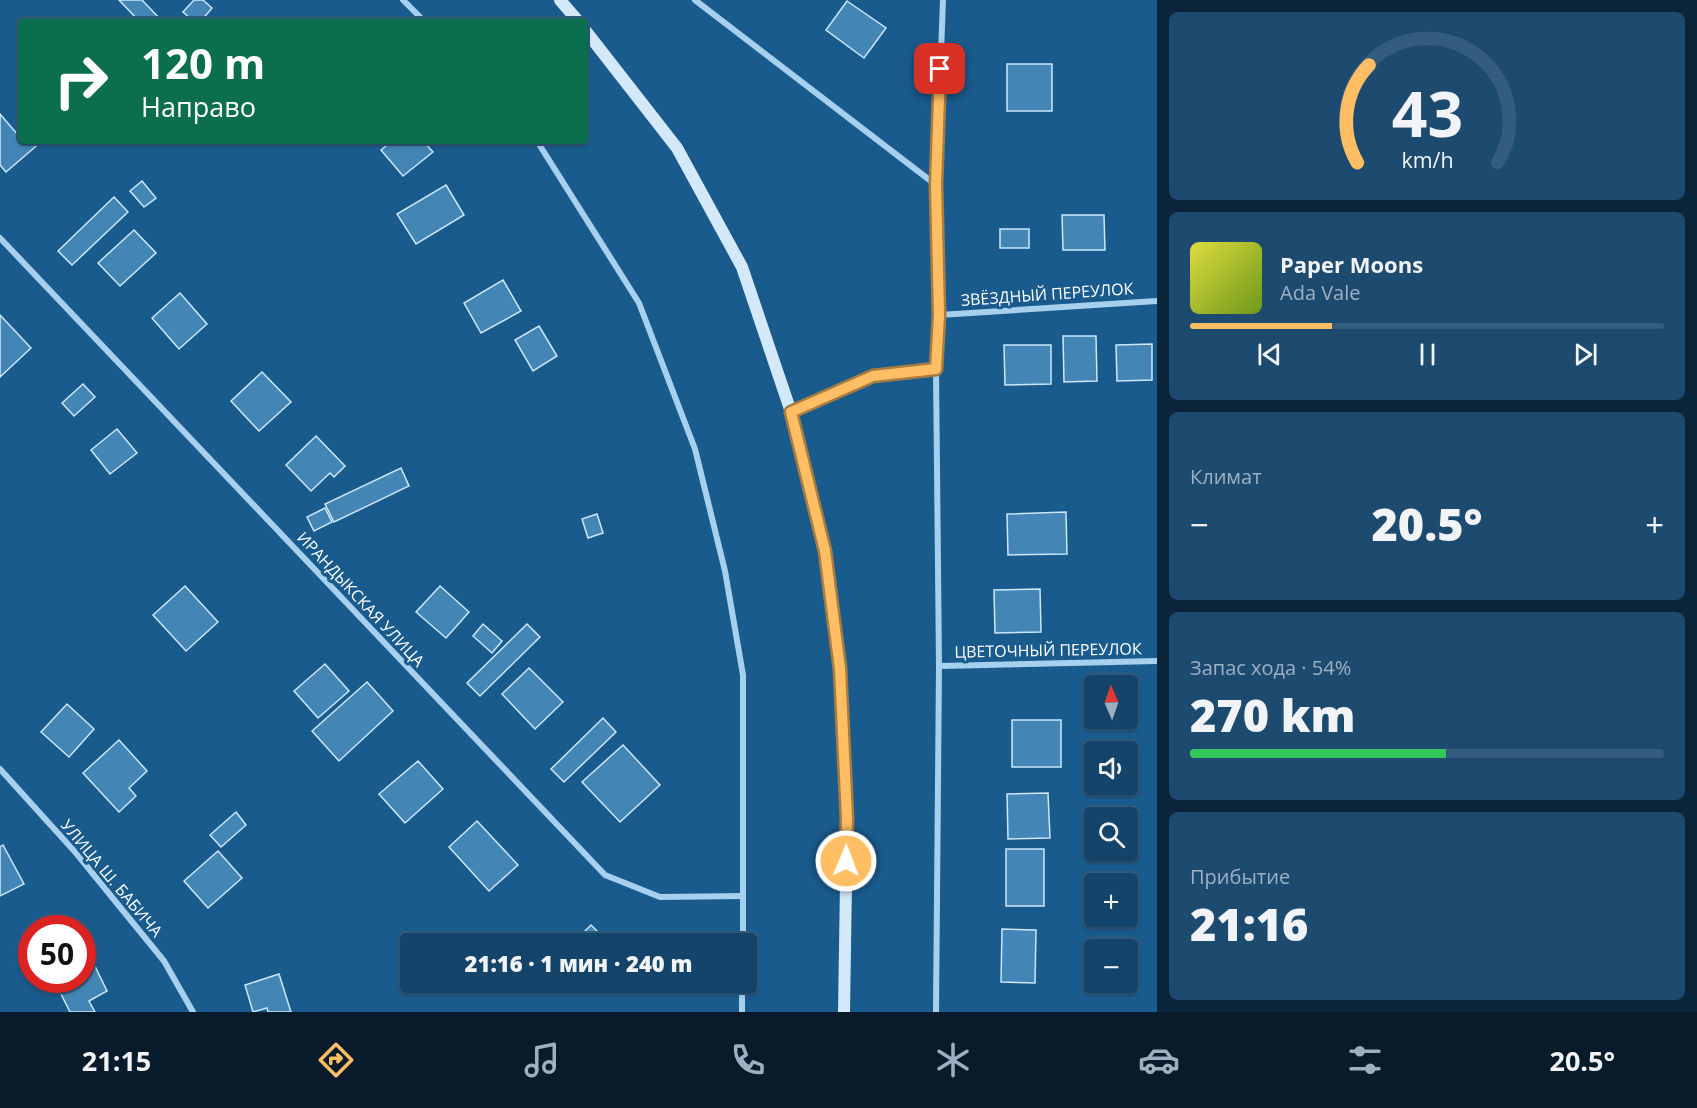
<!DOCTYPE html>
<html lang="ru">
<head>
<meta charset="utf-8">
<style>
  body { margin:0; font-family:"Open Sans",sans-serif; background:#1d4b70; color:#f1f3f6; height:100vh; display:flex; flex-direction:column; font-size:22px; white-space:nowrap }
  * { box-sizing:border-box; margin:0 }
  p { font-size:20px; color:#9db0c1 }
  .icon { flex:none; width:33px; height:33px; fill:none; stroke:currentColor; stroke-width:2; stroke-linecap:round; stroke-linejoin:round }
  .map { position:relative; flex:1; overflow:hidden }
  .side { display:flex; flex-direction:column; gap:12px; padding:12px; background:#0b253a; width:540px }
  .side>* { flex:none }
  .guide { position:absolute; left:18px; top:18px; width:570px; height:126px; border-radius:6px; box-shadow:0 2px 4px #0004,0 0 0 2px #335c7e; background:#0b6e4f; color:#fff; overflow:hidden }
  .needle { width:39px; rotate:358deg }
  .fabs { position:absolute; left:1084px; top:675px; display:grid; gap:12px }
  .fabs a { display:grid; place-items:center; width:54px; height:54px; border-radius:6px; background:#14446a; box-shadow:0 2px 4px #0004,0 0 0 2px #335c7e; font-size:30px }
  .speed { position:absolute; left:18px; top:915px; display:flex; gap:12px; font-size:30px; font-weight:700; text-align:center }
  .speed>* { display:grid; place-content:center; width:78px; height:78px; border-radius:50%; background:#14446a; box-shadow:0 2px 4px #0004,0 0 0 2px #335c7e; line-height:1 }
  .speed .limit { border:9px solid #d22; background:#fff; color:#111 }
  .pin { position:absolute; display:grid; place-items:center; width:51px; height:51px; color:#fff; margin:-26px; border-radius:12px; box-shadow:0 3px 9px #0006 }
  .me { position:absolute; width:66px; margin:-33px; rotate:1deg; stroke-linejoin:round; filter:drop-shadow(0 0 4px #0008) }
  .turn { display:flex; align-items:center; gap:21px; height:126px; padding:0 24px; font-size:27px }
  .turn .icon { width:78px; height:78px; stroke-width:2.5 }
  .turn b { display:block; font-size:42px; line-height:51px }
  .big { font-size:45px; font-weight:800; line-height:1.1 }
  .side .tile { flex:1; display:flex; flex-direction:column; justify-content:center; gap:9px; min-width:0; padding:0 21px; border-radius:9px; background:#1d4b70 }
  .side .dial { align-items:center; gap:0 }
  .dial svg { height:156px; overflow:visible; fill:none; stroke:#335c7e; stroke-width:7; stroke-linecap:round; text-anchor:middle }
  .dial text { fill:#f1f3f6; stroke:none }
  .song { display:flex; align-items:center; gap:18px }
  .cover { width:72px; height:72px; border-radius:9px; background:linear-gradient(135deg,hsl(60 70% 55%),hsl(80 70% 35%)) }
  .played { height:6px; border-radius:3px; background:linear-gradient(90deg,#ffbe63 30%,#335c7e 30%) }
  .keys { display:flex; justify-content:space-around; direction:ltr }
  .heat { display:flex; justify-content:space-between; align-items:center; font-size:33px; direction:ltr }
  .charge { height:9px; border-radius:4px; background:linear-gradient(90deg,#34c759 54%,#335c7e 0) }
  .trip { position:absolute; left:400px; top:933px; width:357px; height:60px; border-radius:6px; background:#14446a; box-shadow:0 2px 4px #0004,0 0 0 2px #335c7e; font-weight:800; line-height:60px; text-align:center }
  .tabs { display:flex; height:96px; justify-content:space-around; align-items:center; background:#081b2a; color:#9db0c1 }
  .tabs .icon { width:42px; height:42px }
  .tabs .current { color:#ffbe63 }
  .tabs b { font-size:27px; color:#f1f3f6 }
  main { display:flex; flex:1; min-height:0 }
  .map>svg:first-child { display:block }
  .building { fill:#4385b5; stroke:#cce7fa; stroke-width:1.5 }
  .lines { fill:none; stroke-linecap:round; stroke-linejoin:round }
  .street { stroke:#a6d0ee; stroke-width:6 }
  .secondary { stroke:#d3e9fa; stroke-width:12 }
  .route-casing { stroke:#a67c40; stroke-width:15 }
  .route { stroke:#ffbe63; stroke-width:10 }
  .labels { text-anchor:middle; stroke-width:6; stroke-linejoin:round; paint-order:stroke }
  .street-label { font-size:16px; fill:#fff; stroke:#1a5b8d }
</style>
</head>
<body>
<main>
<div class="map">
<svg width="1157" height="1012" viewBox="0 0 1157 1012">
  <rect width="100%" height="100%" fill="#1a5b8d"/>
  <g class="building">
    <polygon points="119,0 142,0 162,21 139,21"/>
    <polygon points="194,0 203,0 212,8 201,21 193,21 183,12"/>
    <polygon points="847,1 886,28 864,58 826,30"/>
    <rect x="1007" y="64" width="45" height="47"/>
    <polygon points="0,114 18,135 21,132 21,141 42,141 6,172 0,165"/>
    <polygon points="392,141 423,141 433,152 403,176 381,150"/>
    <polygon points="142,181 156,198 144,207 130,191"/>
    <polygon points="446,185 464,215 416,244 397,214"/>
    <polygon points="114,197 128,212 72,265 58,251"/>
    <polygon points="1062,215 1104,215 1105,250 1063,250"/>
    <rect x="1000" y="229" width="29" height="19"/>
    <polygon points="134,230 156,253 120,286 98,263"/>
    <polygon points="503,280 521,311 481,333 464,303"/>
    <polygon points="180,293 207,324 179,349 152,318"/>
    <polygon points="0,315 31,348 0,377"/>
    <polygon points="539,326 557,356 533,371 515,340"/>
    <polygon points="1063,336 1096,336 1097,381 1064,382"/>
    <polygon points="1152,344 1152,380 1117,381 1116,345"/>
    <polygon points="1004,345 1051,345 1051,384 1005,385"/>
    <polygon points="262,372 291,402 259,431 231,401"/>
    <polygon points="83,384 95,397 74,416 62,403"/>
    <polygon points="117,429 137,453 110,474 91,450"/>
    <polygon points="316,436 345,466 334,477 330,473 311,491 286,465"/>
    <polygon points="401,468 409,486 334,522 325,504"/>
    <polygon points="325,508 332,522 314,531 307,517"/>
    <polygon points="1066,512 1067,554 1008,555 1007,514"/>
    <polygon points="597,514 603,533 588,538 582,519"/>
    <polygon points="185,586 218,622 186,651 153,615"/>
    <polygon points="440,586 469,612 446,638 416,612"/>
    <polygon points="1040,589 1041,632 995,633 994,590"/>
    <polygon points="483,624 502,641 492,653 473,636"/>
    <polygon points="527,624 540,637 480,696 467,683"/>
    <polygon points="325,664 349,691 318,718 294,691"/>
    <polygon points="529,668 563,702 535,729 502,694"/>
    <polygon points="367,682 393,711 339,761 312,731"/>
    <polygon points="67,704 94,729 69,757 41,732"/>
    <polygon points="603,718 616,732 564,782 551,769"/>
    <rect x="1012" y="720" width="49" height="47"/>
    <polygon points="119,740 147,771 129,788 136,796 119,812 83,773"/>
    <polygon points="623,745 660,785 620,822 582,782"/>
    <polygon points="418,761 443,789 405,823 379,794"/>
    <polygon points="1048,793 1050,838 1008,839 1007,794"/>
    <polygon points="236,812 246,825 221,847 210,835"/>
    <polygon points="477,821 518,865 489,891 449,847"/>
    <polygon points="3,845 24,884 0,896 0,847"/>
    <rect x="1006" y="849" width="38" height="57"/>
    <polygon points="218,851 242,878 208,908 184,881"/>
    <polygon points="591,925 610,944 572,944"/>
    <polygon points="1002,929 1036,930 1035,983 1001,982"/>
    <polygon points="93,962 107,991 89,1001 95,1012 70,1012 55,982 59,980 82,980 82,967"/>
    <polygon points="279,974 291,1012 268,1012 267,1008 253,1012 245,985"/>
  </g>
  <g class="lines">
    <g class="street">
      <polyline points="403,0 424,21"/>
      <polyline points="695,0 936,185"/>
      <polyline points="537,141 639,303 695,449 725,571 743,675 743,944"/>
      <polyline points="0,238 605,875 660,897 743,896"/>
      <polyline points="939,315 1157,301"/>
      <polyline points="791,412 873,376 936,369"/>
      <polyline points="939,666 1157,661"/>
      <polyline points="0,769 76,853 164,961 193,1012"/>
      <polyline points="742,1012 742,982"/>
      <polyline points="936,1012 939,666 936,369 939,315 936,185 943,0"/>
    </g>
    <g class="secondary">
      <polyline points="560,0 578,21"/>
      <polyline points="585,30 677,148 742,267 791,412 825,551 840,669 847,818 844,1012"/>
    </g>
  </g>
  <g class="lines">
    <g class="route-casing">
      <polyline id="route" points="846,861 847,818 840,669 825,551 791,412 873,376 936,369 939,315 936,184 940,69"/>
    </g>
    <use href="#route" class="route"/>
  </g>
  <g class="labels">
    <g class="street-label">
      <text transform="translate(1047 294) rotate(-4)" y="6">ЗВЁЗДНЫЙ ПЕРЕУЛОК</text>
      <text transform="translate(361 599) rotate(47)" y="6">ИРАНДЫКСКАЯ УЛИЦА</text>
      <text transform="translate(1048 650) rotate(-1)" y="6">ЦВЕТОЧНЫЙ ПЕРЕУЛОК</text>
      <text transform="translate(112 878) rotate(50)" y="6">УЛИЦА Ш. БАБИЧА</text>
    </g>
  </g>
</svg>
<div class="fabs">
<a><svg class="needle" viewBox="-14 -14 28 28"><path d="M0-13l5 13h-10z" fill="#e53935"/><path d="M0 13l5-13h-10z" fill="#9db0c1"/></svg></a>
<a><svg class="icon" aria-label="sound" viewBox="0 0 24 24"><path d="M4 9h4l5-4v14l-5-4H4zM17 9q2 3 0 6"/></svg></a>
<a><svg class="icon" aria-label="search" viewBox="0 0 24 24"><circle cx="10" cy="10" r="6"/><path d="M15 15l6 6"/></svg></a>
<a>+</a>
<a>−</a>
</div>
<div class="speed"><div class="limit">50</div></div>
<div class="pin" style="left:940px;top:69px;background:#d93025"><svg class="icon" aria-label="arrive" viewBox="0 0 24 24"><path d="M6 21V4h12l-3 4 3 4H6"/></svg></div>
<svg class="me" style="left:846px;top:861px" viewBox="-20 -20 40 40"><circle r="17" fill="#ffbe63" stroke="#fff" stroke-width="3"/><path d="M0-11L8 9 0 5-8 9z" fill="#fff"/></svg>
<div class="trip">21:16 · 1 мин · 240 m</div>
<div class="guide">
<div class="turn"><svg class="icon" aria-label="right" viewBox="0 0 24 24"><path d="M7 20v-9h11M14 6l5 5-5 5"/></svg><div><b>120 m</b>Направо</div></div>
</div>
</div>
<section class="side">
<div class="tile dial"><svg viewBox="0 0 100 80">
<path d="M14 69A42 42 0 1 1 86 69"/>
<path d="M14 69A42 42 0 0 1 20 19" stroke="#ffbe63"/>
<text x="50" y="56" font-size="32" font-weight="700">43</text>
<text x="50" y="72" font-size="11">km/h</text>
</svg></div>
<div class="tile">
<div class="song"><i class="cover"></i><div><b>Paper Moons</b><p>Ada Vale</p></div></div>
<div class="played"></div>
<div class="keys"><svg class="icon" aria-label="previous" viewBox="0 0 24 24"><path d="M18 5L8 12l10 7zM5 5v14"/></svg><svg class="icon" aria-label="pause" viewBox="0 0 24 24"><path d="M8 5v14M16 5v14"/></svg><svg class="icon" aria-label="next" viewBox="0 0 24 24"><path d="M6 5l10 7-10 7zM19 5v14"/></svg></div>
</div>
<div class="tile"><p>Климат</p>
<div class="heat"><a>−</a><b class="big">20.5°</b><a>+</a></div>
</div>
<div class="tile"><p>Запас хода · 54%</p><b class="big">270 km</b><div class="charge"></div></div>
<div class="tile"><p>Прибытие</p><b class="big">21:16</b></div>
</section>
</main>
<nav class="tabs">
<b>21:15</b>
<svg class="icon current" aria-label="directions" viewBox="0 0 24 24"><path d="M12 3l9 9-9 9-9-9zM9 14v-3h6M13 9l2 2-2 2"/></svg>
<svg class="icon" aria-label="music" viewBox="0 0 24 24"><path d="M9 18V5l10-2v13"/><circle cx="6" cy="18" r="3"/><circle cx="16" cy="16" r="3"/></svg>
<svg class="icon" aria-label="phone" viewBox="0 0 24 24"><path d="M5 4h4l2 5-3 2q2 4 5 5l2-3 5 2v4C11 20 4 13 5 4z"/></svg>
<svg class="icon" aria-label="climate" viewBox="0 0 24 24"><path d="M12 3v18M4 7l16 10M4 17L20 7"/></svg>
<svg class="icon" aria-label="car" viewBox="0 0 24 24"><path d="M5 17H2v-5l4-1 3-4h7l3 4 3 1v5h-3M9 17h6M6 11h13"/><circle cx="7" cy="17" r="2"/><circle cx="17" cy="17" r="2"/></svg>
<svg class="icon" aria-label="filters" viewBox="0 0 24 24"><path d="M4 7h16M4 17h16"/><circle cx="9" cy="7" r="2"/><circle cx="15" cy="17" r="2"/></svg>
<b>20.5°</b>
</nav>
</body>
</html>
